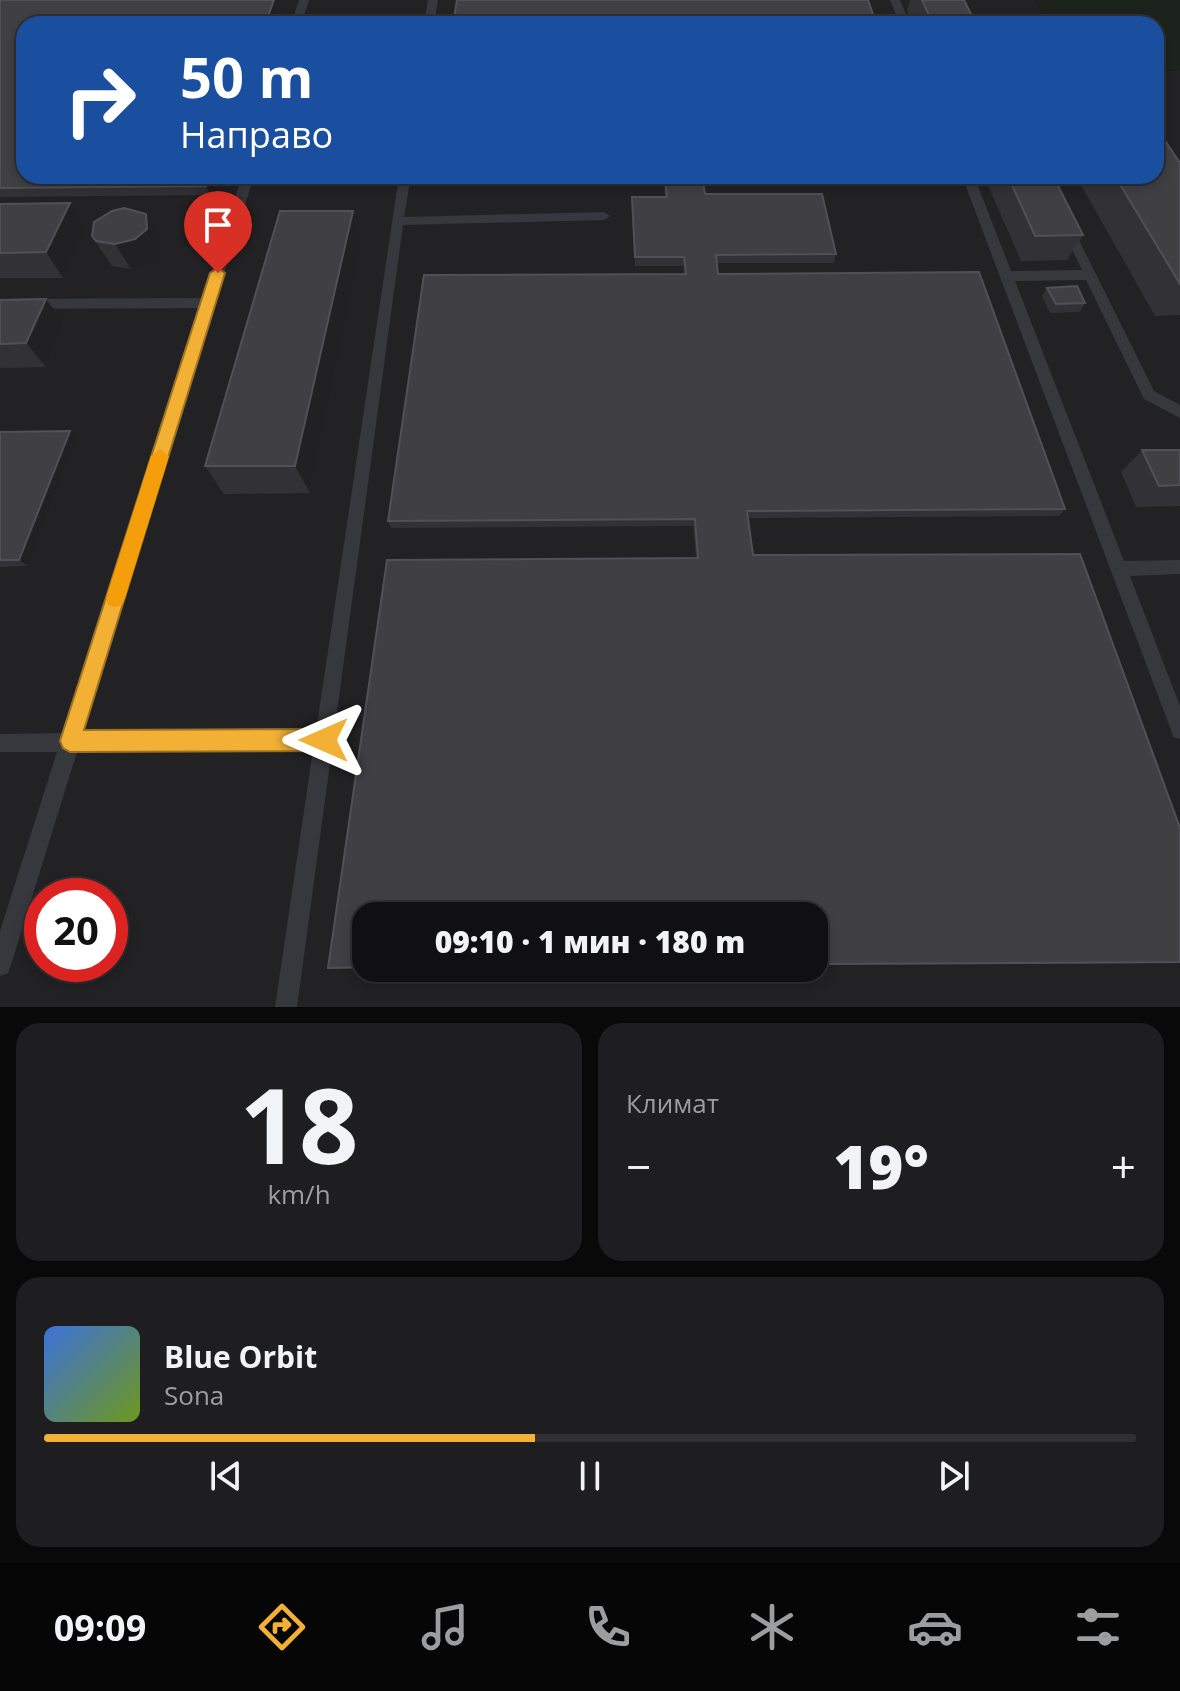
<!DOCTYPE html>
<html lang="ru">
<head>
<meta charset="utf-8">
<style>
  body { margin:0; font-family:"Open Sans",sans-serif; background:#1e1e20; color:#f1f3f6; height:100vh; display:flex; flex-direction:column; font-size:30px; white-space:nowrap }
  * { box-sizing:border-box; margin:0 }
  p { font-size:26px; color:#9c9d9f }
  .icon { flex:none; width:44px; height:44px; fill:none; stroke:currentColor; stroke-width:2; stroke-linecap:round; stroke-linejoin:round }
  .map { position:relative; height:1007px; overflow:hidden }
  .sheet { display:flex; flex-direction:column; gap:16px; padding:16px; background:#09090a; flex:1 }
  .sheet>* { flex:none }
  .banner { position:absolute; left:16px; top:16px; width:1148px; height:168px; border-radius:24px; box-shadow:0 4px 12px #0003,0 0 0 2px #303032; background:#1a4fa0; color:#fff; overflow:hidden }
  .speed { position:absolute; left:24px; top:878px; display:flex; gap:16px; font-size:40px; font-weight:700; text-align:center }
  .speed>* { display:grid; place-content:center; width:104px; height:104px; border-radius:50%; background:#101012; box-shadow:0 4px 12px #0003,0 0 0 2px #303032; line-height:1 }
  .speed .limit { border:12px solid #d22; background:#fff; color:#111 }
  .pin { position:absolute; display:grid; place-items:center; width:68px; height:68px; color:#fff; margin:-82px -34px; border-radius:50% 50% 50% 0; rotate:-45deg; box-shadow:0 0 8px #0007 }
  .pin .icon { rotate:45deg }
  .me { position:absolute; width:88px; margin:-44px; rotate:270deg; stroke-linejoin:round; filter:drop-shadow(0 0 6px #0008) }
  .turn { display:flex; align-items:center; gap:28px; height:168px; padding:0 32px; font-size:36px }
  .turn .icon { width:104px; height:104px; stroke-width:2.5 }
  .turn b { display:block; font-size:56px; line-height:68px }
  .big { font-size:60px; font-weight:800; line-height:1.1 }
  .sheet .widget { flex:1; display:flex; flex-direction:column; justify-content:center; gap:12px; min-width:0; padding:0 28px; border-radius:24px; background:#1e1e20 }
  .sheet .dial { align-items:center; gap:0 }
  .dial b { font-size:104px; line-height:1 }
  .song { display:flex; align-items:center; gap:24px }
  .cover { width:96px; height:96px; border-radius:12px; background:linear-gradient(135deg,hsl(220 70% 55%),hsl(80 70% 35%)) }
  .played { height:8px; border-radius:4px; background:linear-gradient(90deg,#f2b134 45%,#303032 45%) }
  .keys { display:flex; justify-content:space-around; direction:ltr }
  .heat { display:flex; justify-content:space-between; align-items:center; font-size:44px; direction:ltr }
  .sheet .tiles { flex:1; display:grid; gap:16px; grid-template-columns:1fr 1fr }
  .widget:last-child { grid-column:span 2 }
  .trip { position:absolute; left:352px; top:902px; width:476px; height:80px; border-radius:24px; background:#101012; box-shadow:0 4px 12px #0003,0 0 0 2px #303032; font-weight:800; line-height:80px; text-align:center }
  .menu { display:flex; height:128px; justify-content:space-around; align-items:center; background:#060607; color:#9c9d9f }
  .menu .icon { width:56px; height:56px }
  .menu .on { color:#f2b134 }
  .menu b { font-size:36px; color:#f1f3f6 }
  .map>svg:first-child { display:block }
  .built { fill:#222225; fill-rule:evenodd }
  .green { fill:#1c231d }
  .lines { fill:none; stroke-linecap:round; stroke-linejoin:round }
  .lane { fill:#37383d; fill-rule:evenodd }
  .wall { fill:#323236 }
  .shaded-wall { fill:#212124 }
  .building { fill:#3f3f44; stroke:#4f5156; stroke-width:2 }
  .route { fill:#f2b134; stroke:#9d7322; stroke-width:2 }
  .slow { fill:#f59e0b }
</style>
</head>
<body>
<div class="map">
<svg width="1180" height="1007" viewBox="0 0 1180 1007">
  <rect width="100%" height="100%" fill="#161618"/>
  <path class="built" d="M 0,0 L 1035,0 L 1049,24 L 24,24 L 24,176 L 1156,176 L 1156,72 L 1180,70 L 1180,1007 L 0,1007 ZM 42,896 L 110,896 L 110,964 L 42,964 ZM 366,916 L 814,916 L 814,968 L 366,968 Z"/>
  <polygon class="green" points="1035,0 1180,0 1180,70 1156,72 1156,24 1049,24"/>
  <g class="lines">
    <g class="lane">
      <polygon points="299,0 309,0 301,24 291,24"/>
      <polygon points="428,0 438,0 434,24 424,24"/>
      <polygon points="890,0 900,0 910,24 900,24"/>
      <polygon points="242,176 254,176 82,733 316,731 399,176 411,176 404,217 604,212 610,216 604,220 403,225 297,1007 275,1007 313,750 77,752 11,965 8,973 0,976 0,931 57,752 0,752 0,734 64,733 200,308 0,309 0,299 203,298"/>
      <polygon points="962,176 974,176 1011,271 1082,270 1061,227 1063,224 1071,224 1154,391 1180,405 1180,418 1144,399 1086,280 1015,281 1124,561 1180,560 1180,574 1130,576 1180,706 1180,739 1173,737 1171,730"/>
    </g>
  </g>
  <g class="wall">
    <polygon points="0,0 280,0 271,24 24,24 217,176 211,195 0,197"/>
    <polygon points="457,0 875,20 874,24 453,24"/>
    <polygon points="910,0 964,0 976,24 913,24 907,10"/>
    <polygon points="1180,163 1180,315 1155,316 1076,176 1156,176"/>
    <polygon points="243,176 269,176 267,182 246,183"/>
    <polygon points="434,176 934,176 931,183 703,184 705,194 836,254 834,263 717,263 718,274 1065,509 1059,516 748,518 753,555 1180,828 1180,963 814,965 814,916 366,968 431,968 333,969 328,968 696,558 693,526 391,528 388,521 684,274 683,266 635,266 632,197 665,197 664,185 435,185"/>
    <polygon points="984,176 1053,176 1083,235 1067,260 1021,261"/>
    <polygon points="0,204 86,229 63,278 0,278"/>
    <polygon points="353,211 362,244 310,493 224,494 205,466"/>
    <polygon points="92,236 160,239 162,254 149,265 131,269 112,266"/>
    <polygon points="1047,288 1085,303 1080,312 1050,313 1042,296"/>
    <polygon points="46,299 65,324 46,367 0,368 0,300"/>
    <polygon points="0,432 77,439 28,566 0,567"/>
    <polygon points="1142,450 1180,450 1180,506 1136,507 1121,472"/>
  </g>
  <g class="shaded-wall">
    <polygon points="274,0 280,0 271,24 265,24"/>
    <polygon points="210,176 217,176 211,195 206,186"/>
    <polygon points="70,203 86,229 63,278 46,252"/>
    <polygon points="353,211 362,244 310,493 295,466"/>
    <polygon points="146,214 160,239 162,254 149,265 131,269 115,244"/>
    <polygon points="46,299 65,324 46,367 26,343"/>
    <polygon points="70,431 77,439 28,566 19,560"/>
  </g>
  <g class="building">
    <polygon points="0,0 274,0 265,24 24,24 24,176 210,176 206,186 0,188"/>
    <polygon points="457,0 868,0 875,20 684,21 684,24 453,24"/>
    <polygon points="922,0 964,0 976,24 933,24"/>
    <polygon points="1156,127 1180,163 1180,284 1115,176 1156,176"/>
    <polygon points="434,176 595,176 434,177"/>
    <polygon points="665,176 702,176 705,194 822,194 836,254 716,255 718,274 979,272 1065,509 747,511 753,555 1080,554 1180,828 1180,962 814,964 814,916 366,916 366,967 328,968 387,560 698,558 695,519 388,521 424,275 686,274 684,257 635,257 632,197 667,197"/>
    <polygon points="1008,176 1053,176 1083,235 1035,236"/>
    <polygon points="70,203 46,252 0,253 0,204"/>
    <polygon points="124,208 146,214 147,229 135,239 115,244 96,241 92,236 94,222 112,211"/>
    <polygon points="280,211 353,211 295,466 205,466"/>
    <polygon points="1077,286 1085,303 1056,304 1047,288"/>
    <polygon points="46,299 26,343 0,344 0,300"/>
    <polygon points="70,431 19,560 0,560 0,432"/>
    <polygon points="1142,450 1180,450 1180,485 1159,486"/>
  </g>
  <polygon class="route" points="218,268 225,273 84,730 324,729 331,733 335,740 331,748 324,751 70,752 63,748 60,741 210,273"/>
  <polygon class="slow" points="160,449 169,456 125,598 122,605 115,607 108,605 106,598 151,456"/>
</svg>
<div class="speed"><div class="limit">20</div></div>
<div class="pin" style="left:218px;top:273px;background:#d93025"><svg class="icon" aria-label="arrive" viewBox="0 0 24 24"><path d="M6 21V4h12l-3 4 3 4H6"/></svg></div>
<svg class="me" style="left:324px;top:740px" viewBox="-20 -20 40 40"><path d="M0-17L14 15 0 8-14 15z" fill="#f2b134" stroke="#fff" stroke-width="4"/></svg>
<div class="trip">09:10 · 1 мин · 180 m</div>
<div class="banner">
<div class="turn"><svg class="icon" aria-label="right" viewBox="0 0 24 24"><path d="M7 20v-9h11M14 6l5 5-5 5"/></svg><div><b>50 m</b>Направо</div></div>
</div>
</div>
<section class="sheet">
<div class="tiles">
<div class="widget dial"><b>18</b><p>km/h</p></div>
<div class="widget"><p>Климат</p>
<div class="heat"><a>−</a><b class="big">19°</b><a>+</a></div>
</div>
<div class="widget">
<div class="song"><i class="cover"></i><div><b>Blue Orbit</b><p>Sona</p></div></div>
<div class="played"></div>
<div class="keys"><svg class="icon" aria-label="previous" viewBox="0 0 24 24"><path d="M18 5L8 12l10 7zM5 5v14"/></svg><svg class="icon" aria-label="pause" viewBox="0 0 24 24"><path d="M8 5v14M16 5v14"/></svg><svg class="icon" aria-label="next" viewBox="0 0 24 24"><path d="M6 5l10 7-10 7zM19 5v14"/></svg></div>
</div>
</div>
</section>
<nav class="menu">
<b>09:09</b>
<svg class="icon on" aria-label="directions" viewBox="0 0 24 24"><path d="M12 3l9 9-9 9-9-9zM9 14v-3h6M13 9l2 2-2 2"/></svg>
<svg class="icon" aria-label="music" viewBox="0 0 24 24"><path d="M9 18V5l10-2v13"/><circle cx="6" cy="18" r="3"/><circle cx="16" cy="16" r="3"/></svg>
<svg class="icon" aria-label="phone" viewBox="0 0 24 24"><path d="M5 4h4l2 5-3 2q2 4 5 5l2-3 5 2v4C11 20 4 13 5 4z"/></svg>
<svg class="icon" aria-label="climate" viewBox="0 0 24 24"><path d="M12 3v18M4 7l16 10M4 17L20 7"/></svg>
<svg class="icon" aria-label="car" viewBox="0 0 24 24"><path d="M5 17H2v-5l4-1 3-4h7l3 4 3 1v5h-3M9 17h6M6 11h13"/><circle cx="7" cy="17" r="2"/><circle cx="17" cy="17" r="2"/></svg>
<svg class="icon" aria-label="filters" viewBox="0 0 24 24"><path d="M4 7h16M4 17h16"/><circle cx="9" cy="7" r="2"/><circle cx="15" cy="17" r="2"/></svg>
</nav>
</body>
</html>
